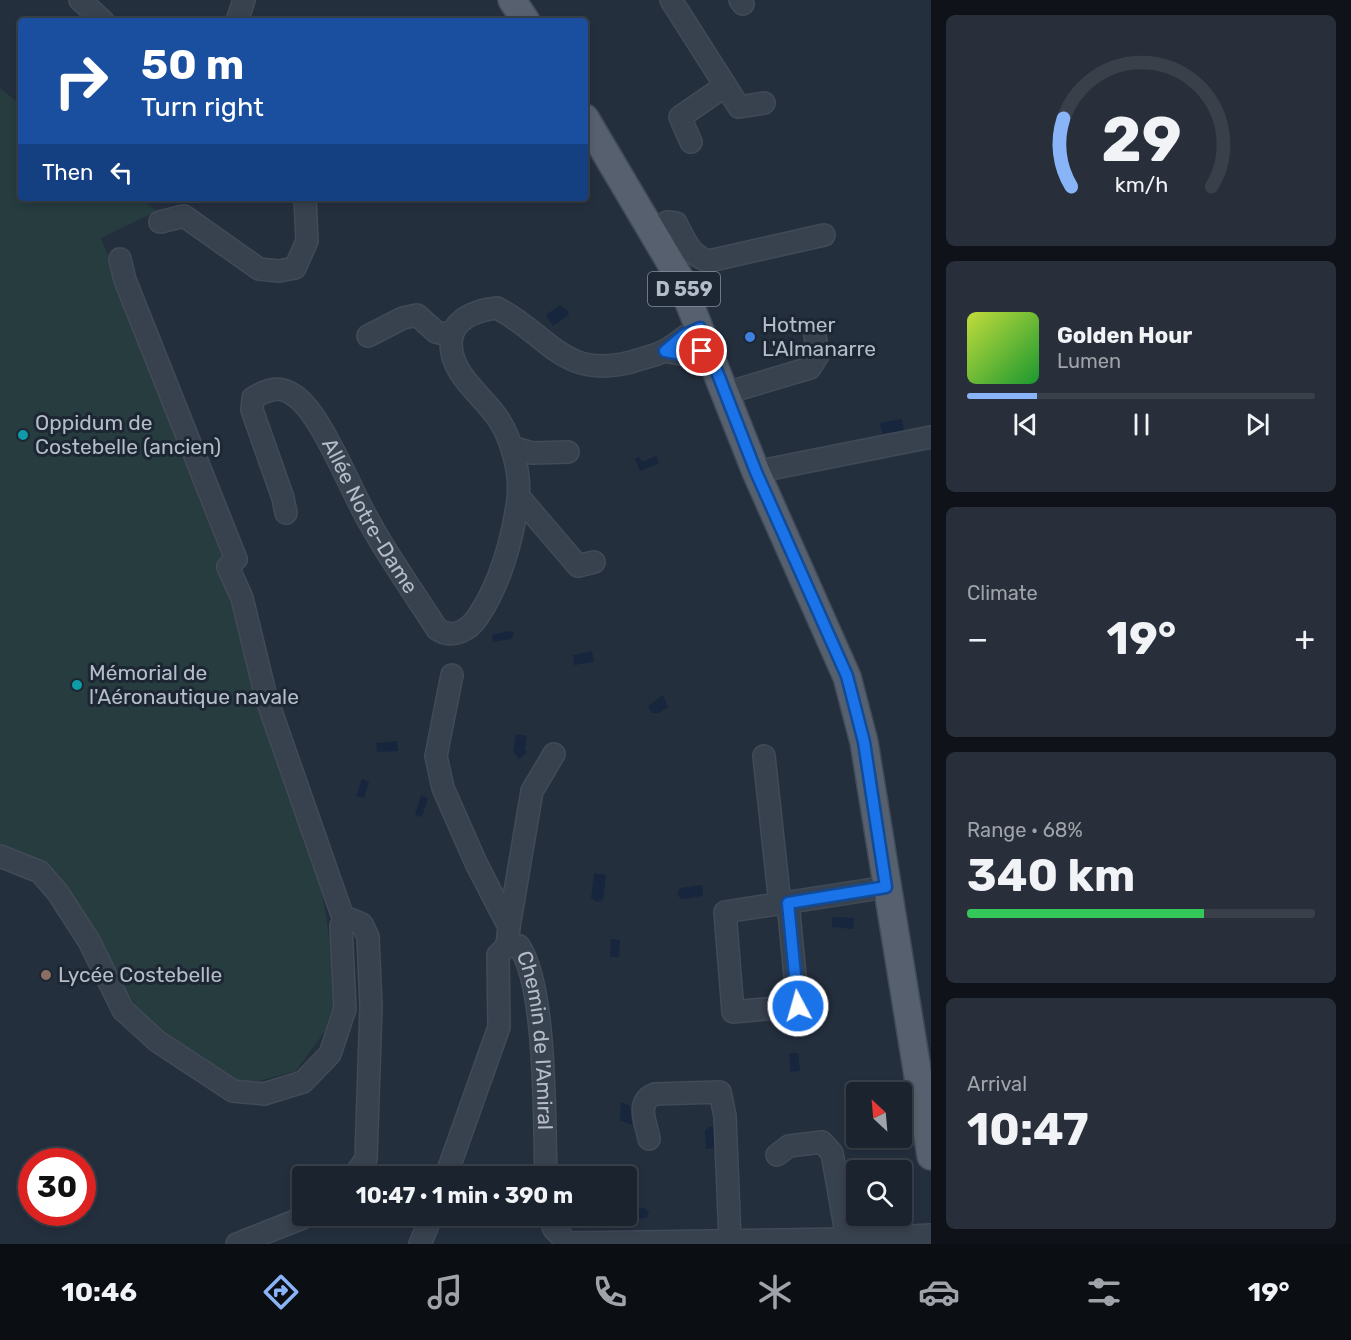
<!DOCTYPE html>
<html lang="en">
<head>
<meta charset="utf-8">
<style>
  body { margin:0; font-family:Rubik,sans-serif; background:#282f3a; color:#f1f3f6; height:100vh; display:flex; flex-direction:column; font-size:22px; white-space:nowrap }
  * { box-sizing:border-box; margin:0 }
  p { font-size:20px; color:#a0a4aa }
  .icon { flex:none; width:33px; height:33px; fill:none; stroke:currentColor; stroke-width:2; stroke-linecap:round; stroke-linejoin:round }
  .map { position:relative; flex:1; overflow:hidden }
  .sheet { display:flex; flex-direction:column; gap:15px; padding:15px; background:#0f1319; width:420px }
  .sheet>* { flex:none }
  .guide { position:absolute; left:18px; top:18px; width:570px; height:183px; border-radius:6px; box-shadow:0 3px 9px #0003,0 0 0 2px #39404a; background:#1a4fa0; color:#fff; overflow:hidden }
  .needle { width:39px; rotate:334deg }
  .buttons { position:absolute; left:846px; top:1082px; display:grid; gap:12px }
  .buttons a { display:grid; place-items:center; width:66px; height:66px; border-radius:6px; background:#1b232e; box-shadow:0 3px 9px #0003,0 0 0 2px #39404a; font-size:30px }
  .speed { position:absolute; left:18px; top:1148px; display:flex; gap:12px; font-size:30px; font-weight:700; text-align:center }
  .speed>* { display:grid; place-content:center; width:78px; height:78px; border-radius:50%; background:#1b232e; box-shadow:0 3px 9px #0003,0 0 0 2px #39404a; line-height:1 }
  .speed .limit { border:9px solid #d22; background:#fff; color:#111 }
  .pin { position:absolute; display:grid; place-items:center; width:51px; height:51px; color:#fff; margin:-26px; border:3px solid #fff; border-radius:50%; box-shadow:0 2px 6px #0007 }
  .me { position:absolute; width:66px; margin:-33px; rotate:354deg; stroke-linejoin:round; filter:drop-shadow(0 0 4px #0008) }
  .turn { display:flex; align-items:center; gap:21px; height:126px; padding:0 24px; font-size:27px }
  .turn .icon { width:78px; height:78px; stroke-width:2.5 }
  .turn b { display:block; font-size:42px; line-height:51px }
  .then { display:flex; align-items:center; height:57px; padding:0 24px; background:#0003; gap:12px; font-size:22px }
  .big { font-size:45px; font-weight:700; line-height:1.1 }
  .sheet .tile { flex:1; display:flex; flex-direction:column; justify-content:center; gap:9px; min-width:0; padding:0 21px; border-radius:9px; background:#282f3a }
  .sheet .dial { align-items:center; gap:0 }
  .dial svg { height:156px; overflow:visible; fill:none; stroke:#39404a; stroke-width:7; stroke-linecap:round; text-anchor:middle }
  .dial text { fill:#f1f3f6; stroke:none }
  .song { display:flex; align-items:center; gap:18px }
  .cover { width:72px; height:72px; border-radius:9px; background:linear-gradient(135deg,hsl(70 70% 55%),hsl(130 70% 35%)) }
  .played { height:6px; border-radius:3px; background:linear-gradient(90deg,#8ab4f8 20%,#39404a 20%) }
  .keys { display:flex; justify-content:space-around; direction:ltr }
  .heat { display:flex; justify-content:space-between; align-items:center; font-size:33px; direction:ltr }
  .charge { height:9px; border-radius:4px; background:linear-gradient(90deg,#34c759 68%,#39404a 0) }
  .trip { position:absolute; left:292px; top:1166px; width:345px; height:60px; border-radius:6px; background:#1b232e; box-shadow:0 3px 9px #0003,0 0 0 2px #39404a; font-weight:700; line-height:60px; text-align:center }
  .tabs { display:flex; height:96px; justify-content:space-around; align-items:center; background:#0b0e12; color:#a0a4aa }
  .tabs .icon { width:42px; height:42px }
  .tabs .on { color:#8ab4f8 }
  .tabs b { font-size:27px; color:#f1f3f6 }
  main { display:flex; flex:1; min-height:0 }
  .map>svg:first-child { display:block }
  .green { fill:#263c3f }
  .water { fill:#17263c }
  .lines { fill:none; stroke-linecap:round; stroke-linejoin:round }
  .minor-casing { stroke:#414a57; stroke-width:24 }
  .major-casing { stroke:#414a57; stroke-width:30 }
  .minor { stroke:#38414e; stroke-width:21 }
  .major { stroke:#56606e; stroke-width:27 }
  .route-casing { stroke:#114b97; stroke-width:15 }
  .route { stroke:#1a73e8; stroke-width:10 }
  .shop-dot { fill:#3f7fe0; stroke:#1d2633; stroke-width:2 }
  .culture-dot { fill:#0f9aa8; stroke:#1d2633; stroke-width:2 }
  .education-dot { fill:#8d6e63; stroke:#1d2633; stroke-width:2 }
  .labels { text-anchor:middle; stroke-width:6; stroke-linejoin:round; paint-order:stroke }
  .shield { fill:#1d2633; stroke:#878f9c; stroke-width:1.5 }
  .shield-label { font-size:20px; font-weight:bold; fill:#b4bcc9 }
  .poi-label { font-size:21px; fill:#b4bcc9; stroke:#1d2633; text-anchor:start }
  .street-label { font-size:21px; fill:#b4bcc9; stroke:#1d2633 }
</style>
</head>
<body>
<main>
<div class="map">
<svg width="931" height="1244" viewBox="0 0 931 1244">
  <rect width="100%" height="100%" fill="#242f3e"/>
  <path class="green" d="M 0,88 L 21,105 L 21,198 L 140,198 L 157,211 L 101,238 C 201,489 315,742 338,1013 L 296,1071 L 244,1085 L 142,1016 L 73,903 L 0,850 Z"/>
  <g class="water">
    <polygon points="560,305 567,310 569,315 553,326 546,315"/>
    <polygon points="902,419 904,430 882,434 880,423"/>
    <polygon points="656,456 659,463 640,471 635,459 639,457 642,462"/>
    <polygon points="509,631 514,632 512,639 493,642 492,635"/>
    <polygon points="592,651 594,662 574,665 573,655"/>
    <polygon points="663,695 668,707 658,713 652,713 648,706"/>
    <polygon points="516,734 527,736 525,749 527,752 519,759 513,751"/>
    <polygon points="397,741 398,751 377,752 376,743"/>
    <polygon points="362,779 369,782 364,798 356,796"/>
    <polygon points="421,795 428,798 422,817 415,815"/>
    <polygon points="594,873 606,875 603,900 597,902 591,898"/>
    <polygon points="702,885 703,896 681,899 677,894 680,888"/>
    <polygon points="832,917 854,918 853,929 832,927"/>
    <polygon points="611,939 620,940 619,957 610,957"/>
    <polygon points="798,1053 800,1071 791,1072 789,1053"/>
    <polygon points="621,1102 630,1106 632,1125 620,1120"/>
    <polygon points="711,1126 715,1129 716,1148 706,1149 705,1130"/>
    <polygon points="645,1208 649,1212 647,1218 627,1219 627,1209"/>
  </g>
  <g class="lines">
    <g class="minor-casing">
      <g id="minor">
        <polyline points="80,0 103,21"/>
        <polyline points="671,0 739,107 764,103"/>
        <polyline points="740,0 743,4"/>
        <polyline points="237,21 244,0"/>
        <polyline points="691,142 680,117 725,86"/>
        <polyline points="160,222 184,216 259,269 279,271 295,268 307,241 305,198"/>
        <path d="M 652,231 L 667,222 L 676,223 C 685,240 690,256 709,261 L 824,235"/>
        <polyline points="120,259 125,280 236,559 228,567 242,598 266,697 345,923"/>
        <polyline points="368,336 403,318 417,315 436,332 452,336"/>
        <polyline points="665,351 690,356 709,349"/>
        <polyline points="726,393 810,368 818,355 815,336"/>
        <polyline points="512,447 532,453 568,452"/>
        <polyline points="757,475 770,469 931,437"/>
        <polyline points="519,497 578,566 594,562"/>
        <path id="s1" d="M 286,513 L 283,498 L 252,410 L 253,398 C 268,389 280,385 295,396 C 322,414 352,494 371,525 C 391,561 415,594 437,629 C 453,640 470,630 479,615 C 501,582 513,537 518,499 C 521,474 512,440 499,420 C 483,395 451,376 451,343 C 451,319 477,310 497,308 C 548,334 563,380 631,362 C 642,358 656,356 666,350 C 678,343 687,334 700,328"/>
        <polyline points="452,675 436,756 443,788 476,863 509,927 507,946"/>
        <polyline points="764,756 780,904"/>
        <polyline points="0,856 40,872 58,893 89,941 123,1010 157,1041 233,1091 264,1094 303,1082 330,1054 345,1009 341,926 350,919 362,924 368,937 371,1006 366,1159 354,1176"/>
        <polyline points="788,903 798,1006 733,1012 725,912 887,887"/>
        <polyline points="509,927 532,791 554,754"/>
        <path d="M 649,1139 C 646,1122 635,1102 655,1094 L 720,1092 L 725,1116 L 730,1240"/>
        <polyline points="777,1155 789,1146 822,1142 832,1153 848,1244"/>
        <path id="s2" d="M 446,1176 L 499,1027 L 498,955 L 507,946 L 519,946 C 547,987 544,1122 546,1176"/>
        <polyline points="549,1215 554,1229 568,1243 847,1239 931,1235"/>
        <polyline points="237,1244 310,1215"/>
        <polyline points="420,1244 432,1215"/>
      </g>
    </g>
    <g class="major-casing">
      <g id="major">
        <polyline points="512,0 526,21"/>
        <polyline points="585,118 679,277 756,472 847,677 864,742 931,1156"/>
      </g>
    </g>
    <use href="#minor" class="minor"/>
    <use href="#major" class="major"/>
  </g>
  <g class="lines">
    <g class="route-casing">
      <polyline id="route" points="702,351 690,356 665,351 684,335 700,328 756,472 847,676 864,742 886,887 788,903 798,1006"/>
    </g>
    <use href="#route" class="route"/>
  </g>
  <circle class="shop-dot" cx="750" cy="337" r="6"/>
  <g class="culture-dot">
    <circle cx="23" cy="435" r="6"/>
    <circle cx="77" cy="685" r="6"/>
  </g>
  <circle class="education-dot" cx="46" cy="975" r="6"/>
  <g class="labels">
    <rect class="shield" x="648" y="272" width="72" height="34" rx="4.5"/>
    <g class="shield-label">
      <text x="684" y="296">D 559</text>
    </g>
    <g class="poi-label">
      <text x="762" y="332">Hotmer<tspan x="762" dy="24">L'Almanarre</tspan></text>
      <text x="35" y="430">Oppidum de<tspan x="35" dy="24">Costebelle (ancien)</tspan></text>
      <text x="89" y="680">Mémorial de<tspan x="89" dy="24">l'Aéronautique navale</tspan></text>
      <text x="58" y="982">Lycée Costebelle</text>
    </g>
    <g class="street-label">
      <text dy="7" stroke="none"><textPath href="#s1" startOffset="308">Allée Notre-Dame</textPath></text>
      <text dy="7" stroke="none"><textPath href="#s2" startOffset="352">Chemin de l'Amiral</textPath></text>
    </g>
  </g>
</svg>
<div class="buttons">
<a><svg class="needle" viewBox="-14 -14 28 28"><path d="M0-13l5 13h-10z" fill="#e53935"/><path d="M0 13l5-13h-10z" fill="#a0a4aa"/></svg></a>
<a><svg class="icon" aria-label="search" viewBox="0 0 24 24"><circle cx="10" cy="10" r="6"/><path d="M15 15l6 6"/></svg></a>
</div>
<div class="speed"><div class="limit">30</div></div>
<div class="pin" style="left:702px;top:351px;background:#d93025"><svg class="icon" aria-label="arrive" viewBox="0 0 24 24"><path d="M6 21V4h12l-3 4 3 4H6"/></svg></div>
<svg class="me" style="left:798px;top:1006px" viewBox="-20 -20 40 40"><circle r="17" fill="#1a73e8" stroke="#fff" stroke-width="3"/><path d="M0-11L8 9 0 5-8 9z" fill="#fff"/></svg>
<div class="trip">10:47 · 1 min · 390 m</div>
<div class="guide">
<div class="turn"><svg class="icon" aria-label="right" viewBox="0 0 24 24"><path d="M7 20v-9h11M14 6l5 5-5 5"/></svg><div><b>50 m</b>Turn right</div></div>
<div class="then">Then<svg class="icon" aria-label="left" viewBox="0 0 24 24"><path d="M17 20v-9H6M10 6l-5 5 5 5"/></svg></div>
</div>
</div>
<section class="sheet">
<div class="tile dial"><svg viewBox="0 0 100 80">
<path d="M14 69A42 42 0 1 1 86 69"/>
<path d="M14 69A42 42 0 0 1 10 34" stroke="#8ab4f8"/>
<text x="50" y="56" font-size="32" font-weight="700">29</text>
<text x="50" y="72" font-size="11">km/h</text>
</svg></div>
<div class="tile">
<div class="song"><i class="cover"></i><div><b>Golden Hour</b><p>Lumen</p></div></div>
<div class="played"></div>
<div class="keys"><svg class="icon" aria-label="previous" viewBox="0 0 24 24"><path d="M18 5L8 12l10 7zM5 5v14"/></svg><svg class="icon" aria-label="pause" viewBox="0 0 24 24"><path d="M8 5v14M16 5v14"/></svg><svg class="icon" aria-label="next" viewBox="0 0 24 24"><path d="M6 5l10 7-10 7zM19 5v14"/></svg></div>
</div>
<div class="tile"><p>Climate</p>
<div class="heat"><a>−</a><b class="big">19°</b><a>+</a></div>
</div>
<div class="tile"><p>Range · 68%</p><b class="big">340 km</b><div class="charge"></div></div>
<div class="tile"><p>Arrival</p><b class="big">10:47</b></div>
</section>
</main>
<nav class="tabs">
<b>10:46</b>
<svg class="icon on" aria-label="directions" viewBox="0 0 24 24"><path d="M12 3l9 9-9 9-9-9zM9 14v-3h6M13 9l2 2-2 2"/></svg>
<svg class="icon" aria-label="music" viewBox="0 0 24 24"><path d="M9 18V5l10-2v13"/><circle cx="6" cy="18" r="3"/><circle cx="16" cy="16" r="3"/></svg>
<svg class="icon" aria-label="phone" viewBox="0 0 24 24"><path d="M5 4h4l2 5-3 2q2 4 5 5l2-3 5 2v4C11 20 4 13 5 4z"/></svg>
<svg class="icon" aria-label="climate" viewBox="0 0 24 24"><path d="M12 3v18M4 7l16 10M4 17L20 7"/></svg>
<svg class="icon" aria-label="car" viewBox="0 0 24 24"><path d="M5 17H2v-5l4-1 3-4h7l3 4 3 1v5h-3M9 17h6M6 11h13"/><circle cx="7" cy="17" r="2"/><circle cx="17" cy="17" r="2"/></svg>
<svg class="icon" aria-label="filters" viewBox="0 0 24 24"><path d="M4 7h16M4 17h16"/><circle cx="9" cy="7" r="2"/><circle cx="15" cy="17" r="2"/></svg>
<b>19°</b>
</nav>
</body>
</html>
